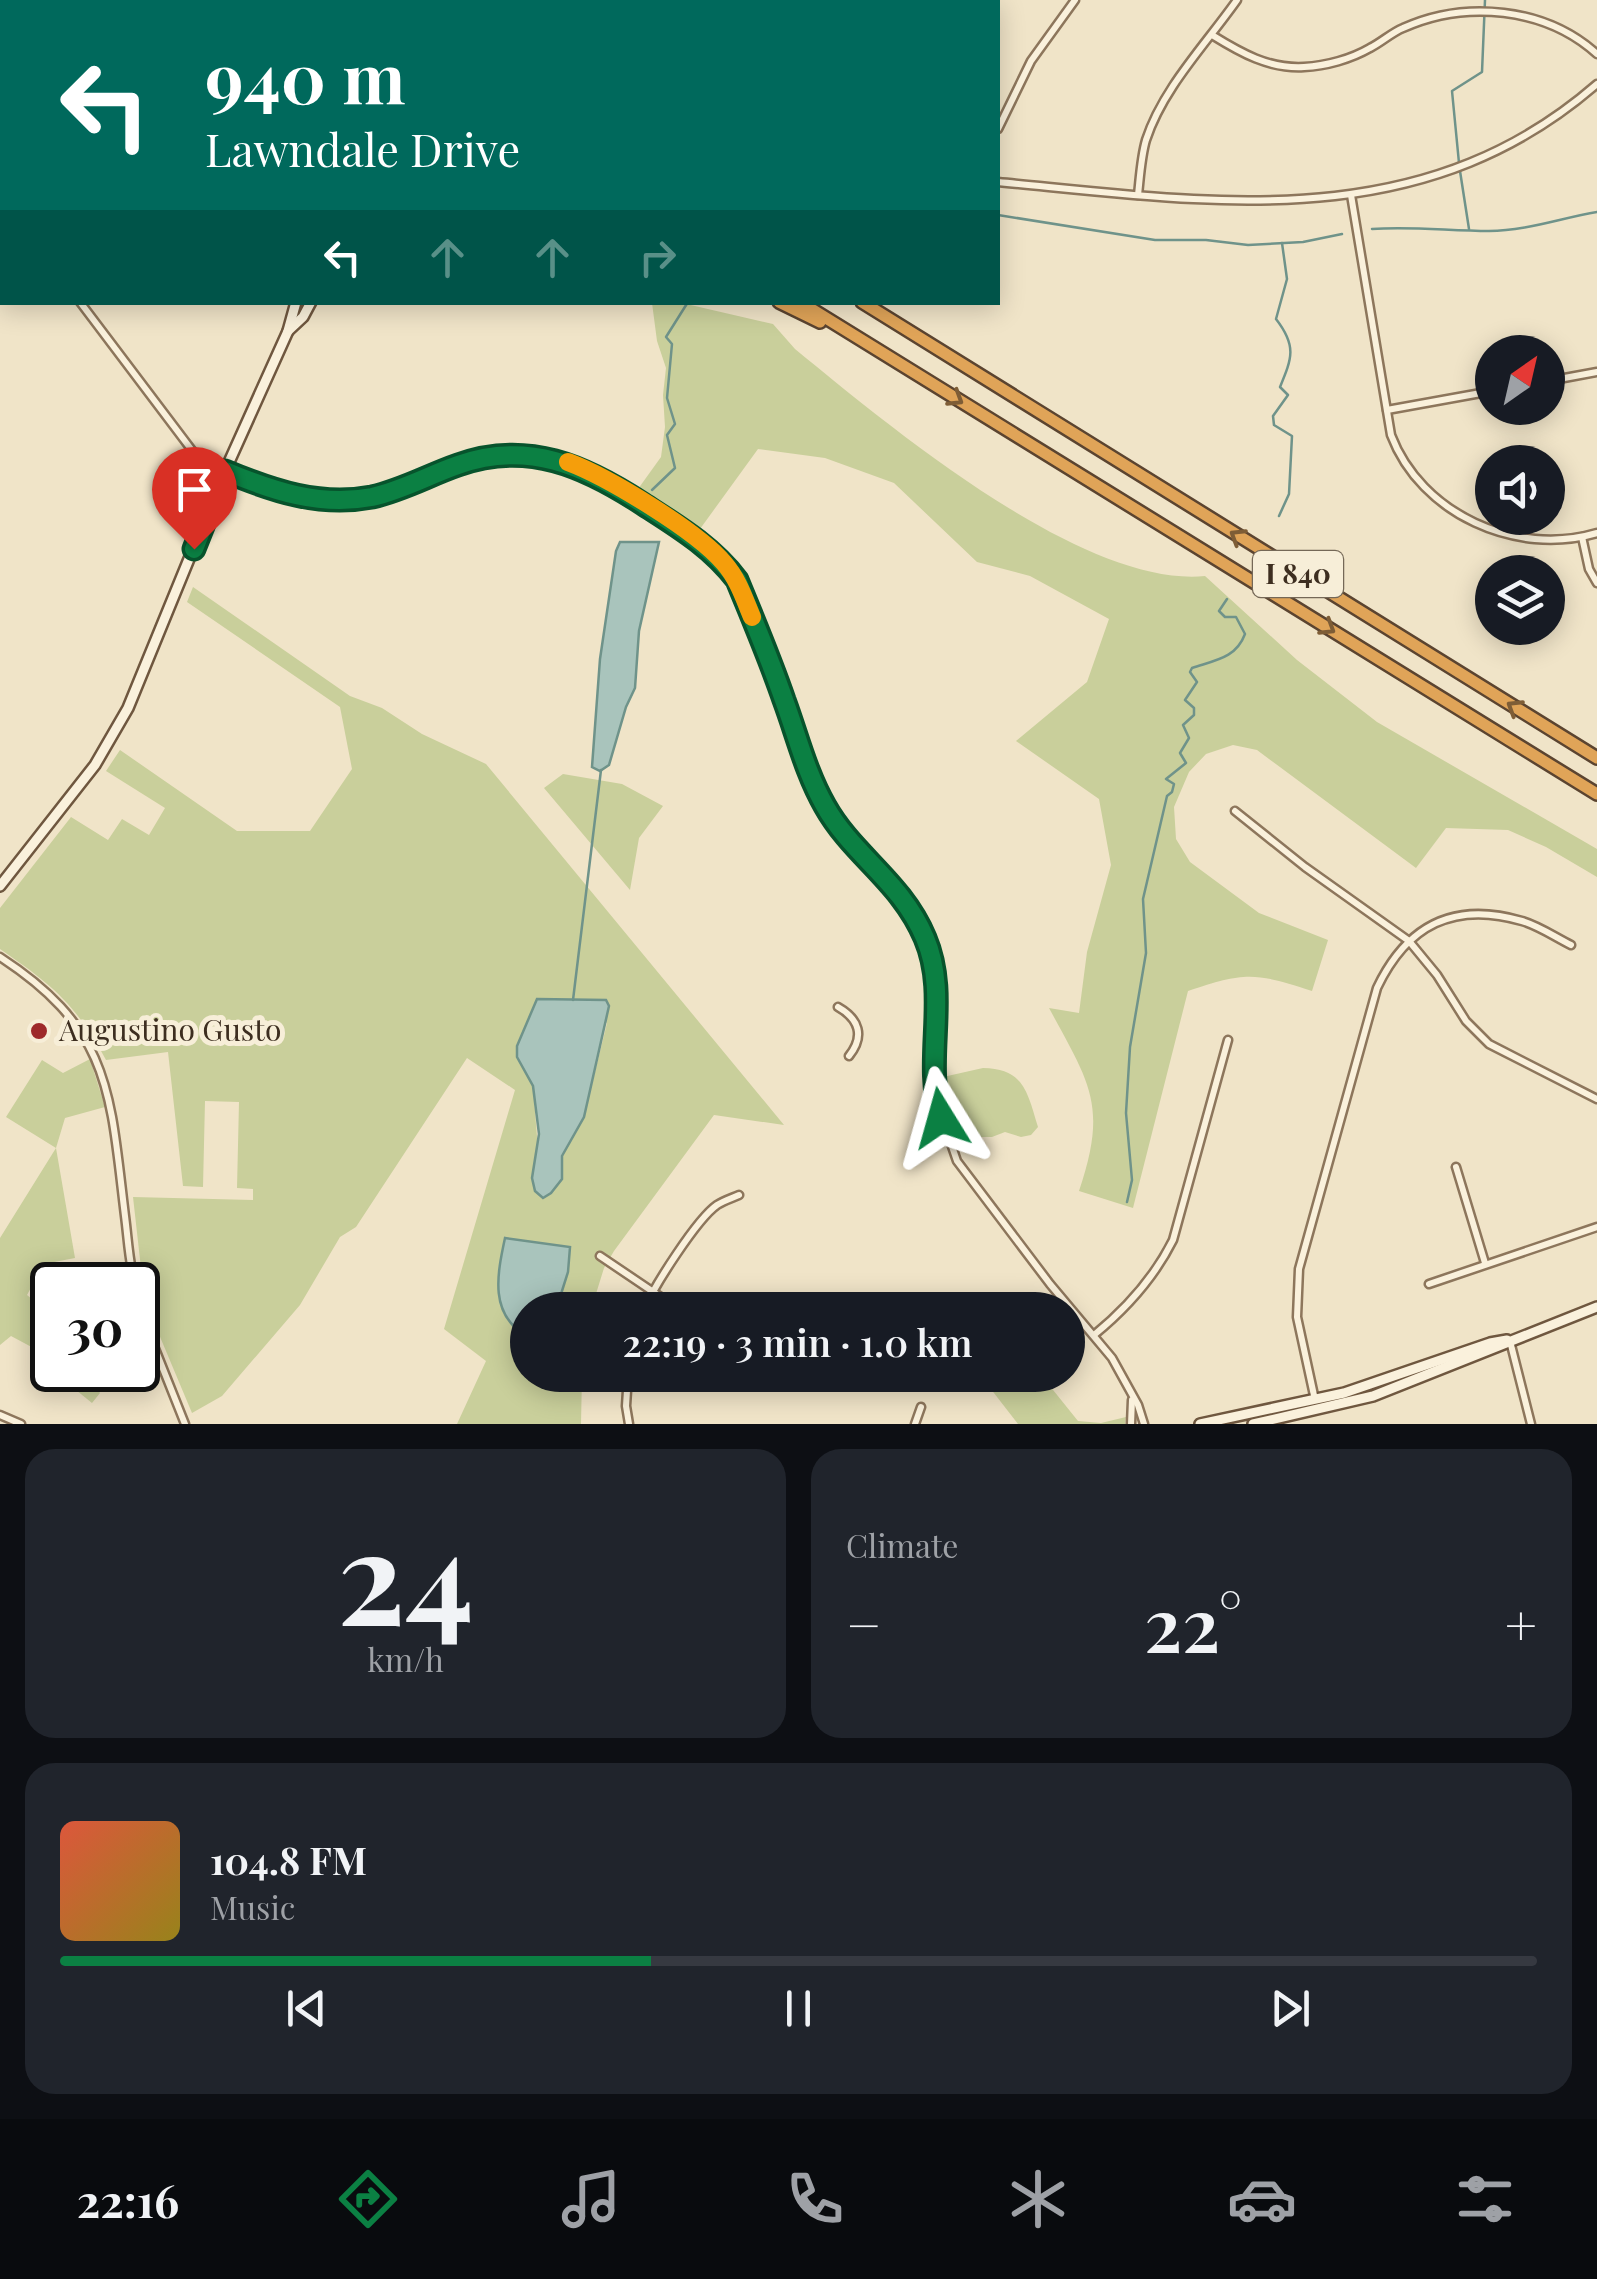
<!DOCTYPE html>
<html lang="en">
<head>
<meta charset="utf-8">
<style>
  body { margin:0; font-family:"Playfair Display",serif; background:#20242c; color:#f1f3f6; height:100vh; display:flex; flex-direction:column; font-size:38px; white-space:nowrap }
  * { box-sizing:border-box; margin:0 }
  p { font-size:32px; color:#9ea1a6 }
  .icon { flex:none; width:55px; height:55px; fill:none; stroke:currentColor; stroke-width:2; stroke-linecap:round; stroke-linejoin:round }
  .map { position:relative; height:1424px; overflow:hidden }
  .details { display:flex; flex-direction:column; gap:25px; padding:25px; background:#0d0f14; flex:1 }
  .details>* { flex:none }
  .banner { position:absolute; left:0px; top:0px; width:1000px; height:305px; box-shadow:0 5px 25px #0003; background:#00695c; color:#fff; overflow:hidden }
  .needle { width:65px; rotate:34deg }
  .fabs { position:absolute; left:1475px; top:335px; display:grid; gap:20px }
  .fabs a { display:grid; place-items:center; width:90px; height:90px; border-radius:50%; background:#171b24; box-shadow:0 5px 25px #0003; font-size:50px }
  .speed { position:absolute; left:30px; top:1262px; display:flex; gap:20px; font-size:50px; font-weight:700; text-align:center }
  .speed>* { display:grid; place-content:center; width:130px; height:130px; border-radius:50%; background:#171b24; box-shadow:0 5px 25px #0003; line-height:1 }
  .speed .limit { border:5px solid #111; border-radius:15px; background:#fff; color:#111 }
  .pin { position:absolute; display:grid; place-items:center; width:85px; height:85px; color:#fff; margin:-102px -42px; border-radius:50% 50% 50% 0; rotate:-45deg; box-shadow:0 0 10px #0007 }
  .pin .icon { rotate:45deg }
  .me { position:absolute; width:110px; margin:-55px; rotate:352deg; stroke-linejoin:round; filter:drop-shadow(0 0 8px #0008) }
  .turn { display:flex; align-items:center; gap:35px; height:210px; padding:0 40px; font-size:45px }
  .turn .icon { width:130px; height:130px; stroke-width:2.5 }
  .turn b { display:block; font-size:70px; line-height:85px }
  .lanes { display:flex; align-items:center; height:95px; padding:0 40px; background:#0003; justify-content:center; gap:50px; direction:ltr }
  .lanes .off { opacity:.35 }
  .big { font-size:75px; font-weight:600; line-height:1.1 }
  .details .tile { flex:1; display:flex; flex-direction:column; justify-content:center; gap:15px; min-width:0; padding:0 35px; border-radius:30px; background:#20242c }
  .details .dial { align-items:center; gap:0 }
  .dial b { font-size:130px; line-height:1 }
  .song { display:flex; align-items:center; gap:30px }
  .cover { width:120px; height:120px; border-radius:15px; background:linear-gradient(135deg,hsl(10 70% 55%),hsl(50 70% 35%)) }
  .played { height:10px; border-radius:5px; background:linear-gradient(90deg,#0b8043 40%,#363941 40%) }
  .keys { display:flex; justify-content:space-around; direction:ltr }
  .heat { display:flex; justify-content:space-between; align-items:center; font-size:55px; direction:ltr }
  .details .tiles { flex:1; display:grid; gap:25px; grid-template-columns:1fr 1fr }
  .tile:last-child { grid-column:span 2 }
  .trip { position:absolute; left:510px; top:1292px; width:575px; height:100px; border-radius:50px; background:#171b24; box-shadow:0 5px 25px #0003; font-weight:600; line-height:100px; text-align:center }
  .tab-bar { display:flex; height:160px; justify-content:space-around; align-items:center; background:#090b0e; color:#9ea1a6 }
  .tab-bar .icon { width:70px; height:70px }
  .tab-bar .selected { color:#0b8043 }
  .tab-bar b { font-size:45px; color:#f1f3f6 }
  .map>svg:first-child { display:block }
  .green { fill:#c9cf9b; fill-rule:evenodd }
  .water { fill:#a9c4bc; stroke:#6f938a; stroke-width:2.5 }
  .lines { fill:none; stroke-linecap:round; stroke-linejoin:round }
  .stream { stroke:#6f938a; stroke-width:2.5 }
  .street-casing { stroke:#8d765c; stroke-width:11 }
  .secondary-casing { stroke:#6f573f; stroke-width:14 }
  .highway-casing { stroke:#5b4430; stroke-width:16 }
  .street { stroke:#faf1dc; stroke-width:6 }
  .secondary { stroke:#faf1dc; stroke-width:9 }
  .highway { stroke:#e0a458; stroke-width:11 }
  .oneway { stroke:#7e5d36 }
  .route-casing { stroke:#07532c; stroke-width:25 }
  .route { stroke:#0b8043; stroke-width:18 }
  .slow { stroke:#f59e0b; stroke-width:18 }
  .poi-dot { fill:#9e2a2b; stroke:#f7eed8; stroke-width:4 }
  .labels { text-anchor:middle; stroke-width:10; stroke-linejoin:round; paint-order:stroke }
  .shield { fill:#f7eed8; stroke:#756857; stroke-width:2.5 }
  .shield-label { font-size:28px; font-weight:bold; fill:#3d2e20 }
  .poi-label { font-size:30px; fill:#3d2e20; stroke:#f7eed8; text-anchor:start }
</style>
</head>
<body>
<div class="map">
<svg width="1597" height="1424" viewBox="0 0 1597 1424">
  <rect width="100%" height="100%" fill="#f0e4c8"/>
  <g class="green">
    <path d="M 652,303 L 682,303 L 773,324 L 795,349 C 888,425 1082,588 1205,576 L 1297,660 L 1377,722 L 1597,849 L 1597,877 L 1546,847 L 1508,830 L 1446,828 L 1416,868 L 1257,750 L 1233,745 L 1206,754 L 1189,772 L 1174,807 L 1176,839 L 1190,862 L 1259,913 L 1328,940 L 1312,991 C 1255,972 1244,972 1188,991 L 1133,1208 L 1079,1191 C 1108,1105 1090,1084 1049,1008 L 1079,1013 L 1087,952 L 1111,865 L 1099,799 L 1016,741 L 1087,682 L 1109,619 L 1030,576 L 977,562 L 894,483 L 825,458 L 758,449 L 700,529 L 638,489 L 661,457 L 665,427 L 663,395 L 666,368 L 657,341 Z"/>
    <path d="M 193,587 L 350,696 L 382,708 L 422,734 L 486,764 L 784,1125 L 714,1115 L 614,1251 L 604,1268 L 591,1310 L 556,1310 L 568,1272 L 499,1264 C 497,1294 499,1321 527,1336 L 528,1375 L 582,1375 L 581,1424 L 457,1424 L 486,1361 L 444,1329 L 515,1090 L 467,1058 L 356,1227 L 340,1237 L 300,1305 L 222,1396 L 192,1413 L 150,1313 L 143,1286 L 133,1197 L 253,1200 L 253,1189 L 237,1188 L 239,1102 L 205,1101 L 203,1187 L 183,1186 L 168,1052 L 106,1060 C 76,1004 51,984 0,949 L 0,908 L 71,817 L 108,840 L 122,819 L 149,835 L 165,808 L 106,771 L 120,750 L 237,831 L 310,831 L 352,769 L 340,707 L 187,602 ZM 537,1000 L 573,1001 L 607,1023 L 584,1117 L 562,1156 L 561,1179 L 538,1149 L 533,1086 L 517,1058 L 517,1046 Z"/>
    <polygon points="563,774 622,784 663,806 639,838 630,890 544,788"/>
    <polygon points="90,1059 105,1107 65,1118 56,1148 75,1258 44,1264 27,1295 52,1315 52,1370 85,1370 100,1393 92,1403 44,1364 39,1351 11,1336 0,1345 0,1238 56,1148 6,1117 42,1060 63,1073"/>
    <path d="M 983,1068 C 1024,1069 1027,1091 1038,1127 L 1031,1135 L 1021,1137 L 1005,1132 L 992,1137 L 958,1137 L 943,1077 Z"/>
    <polygon points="980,1375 1041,1375 1078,1421 1101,1423 1126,1417 1125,1424 1018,1424"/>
  </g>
  <g class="water">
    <polygon points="620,542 659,542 639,631 635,688 626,707 609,765 600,771 592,767 600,659 616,551"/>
    <polygon points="537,999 606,1000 609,1006 584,1117 562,1156 562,1179 551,1193 543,1198 535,1191 532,1178 539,1134 533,1086 517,1057 517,1046"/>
    <path d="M 505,1238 L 570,1247 L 568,1272 L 556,1310 L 528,1310 L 527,1336 C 489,1315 497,1275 505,1238 Z"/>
  </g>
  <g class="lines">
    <g class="stream">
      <polyline points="728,2 728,0"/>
      <polyline points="0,160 2,162"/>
      <polyline points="1459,163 1452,91 1482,72 1485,0"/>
      <polyline points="1460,171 1469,229"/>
      <polyline points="998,215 1155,240 1206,240 1248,245 1303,242 1342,234"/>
      <path d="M 1372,229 C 1411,226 1450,231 1489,231 C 1526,231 1561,218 1597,212"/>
      <polyline points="652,490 675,468 667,435 675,424 667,398 672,344 666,337 688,302"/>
      <path d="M 1279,516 L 1289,494 L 1292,436 L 1274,425 L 1273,416 L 1288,395 L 1280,387 C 1292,358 1297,346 1276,319 L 1287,279 L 1282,243"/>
      <polyline points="573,1000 601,770"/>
      <path d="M 1127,1202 L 1132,1180 L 1126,1113 L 1130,1047 L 1146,953 L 1143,899 L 1167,796 L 1172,792 L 1174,784 L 1166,779 L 1186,763 L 1180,753 L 1189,738 L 1183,725 L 1194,715 L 1194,708 L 1185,700 L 1197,682 L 1190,672 L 1192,668 C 1216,660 1236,658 1245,634 L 1236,617 L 1225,617 L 1219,611 L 1227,599"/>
    </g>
    <g class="street-casing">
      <g id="street">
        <polyline points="823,0 833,2"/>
        <polyline points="797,2 798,0"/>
        <polyline points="876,2 882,0"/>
        <path d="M 1212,35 C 1241,53 1269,69 1304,67 C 1326,66 1351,59 1370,48 C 1382,42 1391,33 1403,28 C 1465,0 1545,7 1597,54"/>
        <polyline points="998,129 1031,61 1075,0"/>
        <path d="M 998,182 C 1210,202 1420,238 1597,84"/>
        <path d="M 1138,195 C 1140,177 1141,157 1146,140 C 1163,88 1206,44 1237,0"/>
        <path d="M 1351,195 L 1391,435 C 1421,514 1516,557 1597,533"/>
        <polyline points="0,200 2,203"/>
        <path d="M 80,302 L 194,453 C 242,493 331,510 391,492 C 444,476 479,449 538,456 C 580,460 614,485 648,507 C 681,529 712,548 737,579 L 811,777 L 827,809 L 852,843 L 896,889 L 925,939 L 936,971 L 939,997 L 935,1097 L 957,1161 L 1050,1284 L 1112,1358 L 1138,1405 L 1144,1424"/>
        <polyline points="1548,381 1597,372"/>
        <polyline points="1387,410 1492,391"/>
        <polyline points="1582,537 1589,569 1597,583"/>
        <polyline points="1235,811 1305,867 1409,941 1437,975 1466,1021 1489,1044 1597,1099"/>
        <path d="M 0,957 C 112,1030 110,1094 125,1216 C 128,1239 129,1263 135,1285"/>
        <path d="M 838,1007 C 859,1019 865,1036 849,1056"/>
        <polyline points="1456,1167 1485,1263"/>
        <polyline points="600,1256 680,1310"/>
        <polyline points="1429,1284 1597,1227"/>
        <polyline points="138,1296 144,1321 185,1424"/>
        <path d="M 644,1310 C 654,1286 697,1219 717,1205 C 723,1201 732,1198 739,1195"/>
        <polyline points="823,1310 829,1299"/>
        <path d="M 1094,1335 C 1127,1308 1154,1278 1173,1240 L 1228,1040"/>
        <polyline points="1510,1341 1531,1424"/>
        <polyline points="628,1375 626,1406 629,1424"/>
        <path d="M 1315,1400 L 1297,1317 L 1299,1269 L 1377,988 C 1407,925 1454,901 1522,921 C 1539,926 1555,937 1571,945"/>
        <polyline points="0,1415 21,1424"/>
        <polyline points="915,1424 921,1407"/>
        <polyline points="1131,1424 1132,1400"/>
      </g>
    </g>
    <g class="secondary-casing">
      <g id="secondary">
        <polyline points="425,2 426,0"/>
        <polyline points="445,2 446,0"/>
        <polyline points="288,331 303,317 311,302"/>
        <polyline points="0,886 95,765 128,708 225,471 288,331 296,302"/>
        <polyline points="1200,1424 1344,1393 1490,1343 1507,1340"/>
        <polyline points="1253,1424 1373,1396 1597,1307"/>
      </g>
    </g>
    <g class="highway-casing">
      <g id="highway">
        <polyline points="98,0 103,2"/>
        <polyline points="174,0 182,2"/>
        <polyline points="277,0 284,2"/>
        <polyline points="386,0 388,2"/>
        <polyline points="509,0 512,2"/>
        <polyline points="779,302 820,322"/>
        <polyline points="800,302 1597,794"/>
        <polyline points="862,302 1597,758"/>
      </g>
    </g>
    <use href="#street" class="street"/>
    <use href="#secondary" class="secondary"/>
    <use href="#highway" class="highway"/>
  </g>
  <defs><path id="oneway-chevron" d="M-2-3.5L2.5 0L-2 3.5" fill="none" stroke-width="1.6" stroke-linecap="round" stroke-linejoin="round" transform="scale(2.5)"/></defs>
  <g class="oneway">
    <use href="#oneway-chevron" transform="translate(956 399) rotate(32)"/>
    <use href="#oneway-chevron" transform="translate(1237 536) rotate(-148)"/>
    <use href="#oneway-chevron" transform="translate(1328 628) rotate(32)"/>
    <use href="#oneway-chevron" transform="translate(1514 707) rotate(-148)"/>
  </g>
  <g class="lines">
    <g class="route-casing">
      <path id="route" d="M 194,549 L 225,471 C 273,491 320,507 372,497 C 403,490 429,475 458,465 C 527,440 585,466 643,504 C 677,526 711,546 737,580 C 753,619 770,659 784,700 C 797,735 806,773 825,806 C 853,856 901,881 925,938 C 950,997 923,1058 941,1118"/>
    </g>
    <use href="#route" class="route"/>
    <path class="slow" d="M 568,462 C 608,477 697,531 724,563 C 738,579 744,598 752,617"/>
  </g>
  <circle class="poi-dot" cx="39" cy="1031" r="10"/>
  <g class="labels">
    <rect class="shield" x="1253" y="551" width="90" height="46" rx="8"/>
    <g class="shield-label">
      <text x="1298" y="584">I 840</text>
    </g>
    <g class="poi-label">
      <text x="59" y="1041">Augustino Gusto</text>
    </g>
  </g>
</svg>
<div class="fabs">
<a><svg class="needle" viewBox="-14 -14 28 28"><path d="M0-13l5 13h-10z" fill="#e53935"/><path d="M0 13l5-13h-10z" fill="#9ea1a6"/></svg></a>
<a><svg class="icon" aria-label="sound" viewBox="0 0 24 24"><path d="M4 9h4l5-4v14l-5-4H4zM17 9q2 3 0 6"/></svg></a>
<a><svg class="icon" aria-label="layers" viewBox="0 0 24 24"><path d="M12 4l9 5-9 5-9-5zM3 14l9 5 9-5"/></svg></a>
</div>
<div class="speed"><div class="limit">30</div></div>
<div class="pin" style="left:194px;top:549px;background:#d93025"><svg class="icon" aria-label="arrive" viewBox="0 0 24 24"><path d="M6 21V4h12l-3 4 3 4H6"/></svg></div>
<svg class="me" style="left:941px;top:1118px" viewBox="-20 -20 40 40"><path d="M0-17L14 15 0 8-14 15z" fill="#0b8043" stroke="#fff" stroke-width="4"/></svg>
<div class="trip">22:19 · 3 min · 1.0 km</div>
<div class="banner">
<div class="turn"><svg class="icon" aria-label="left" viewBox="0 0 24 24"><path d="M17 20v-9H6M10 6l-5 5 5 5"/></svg><div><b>940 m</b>Lawndale Drive</div></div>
<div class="lanes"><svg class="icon" aria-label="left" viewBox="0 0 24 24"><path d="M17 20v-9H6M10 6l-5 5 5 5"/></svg><svg class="icon off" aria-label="ahead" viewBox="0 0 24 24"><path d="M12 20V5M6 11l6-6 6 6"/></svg><svg class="icon off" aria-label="ahead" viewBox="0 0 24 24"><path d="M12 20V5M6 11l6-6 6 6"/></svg><svg class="icon off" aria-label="right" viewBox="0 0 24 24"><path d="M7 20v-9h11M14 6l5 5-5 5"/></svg></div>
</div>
</div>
<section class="details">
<div class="tiles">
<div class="tile dial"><b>24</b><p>km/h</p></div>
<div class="tile"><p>Climate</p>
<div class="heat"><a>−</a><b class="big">22°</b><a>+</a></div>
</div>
<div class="tile">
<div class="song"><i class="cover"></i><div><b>104.8 FM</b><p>Music</p></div></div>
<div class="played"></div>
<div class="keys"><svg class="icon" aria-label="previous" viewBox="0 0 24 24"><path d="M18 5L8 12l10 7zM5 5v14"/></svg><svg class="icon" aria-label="pause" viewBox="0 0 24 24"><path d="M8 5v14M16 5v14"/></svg><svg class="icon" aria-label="next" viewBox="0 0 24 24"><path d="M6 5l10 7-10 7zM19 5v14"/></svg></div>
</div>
</div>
</section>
<nav class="tab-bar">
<b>22:16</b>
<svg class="icon selected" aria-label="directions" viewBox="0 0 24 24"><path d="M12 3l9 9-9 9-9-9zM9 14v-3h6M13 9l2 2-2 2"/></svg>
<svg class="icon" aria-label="music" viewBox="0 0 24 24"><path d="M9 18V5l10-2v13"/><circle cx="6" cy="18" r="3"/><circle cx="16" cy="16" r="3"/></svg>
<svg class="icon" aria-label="phone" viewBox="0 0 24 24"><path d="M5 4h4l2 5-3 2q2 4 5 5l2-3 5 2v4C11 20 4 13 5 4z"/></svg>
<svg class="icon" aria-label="climate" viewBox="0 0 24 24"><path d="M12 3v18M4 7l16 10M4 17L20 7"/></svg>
<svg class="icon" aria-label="car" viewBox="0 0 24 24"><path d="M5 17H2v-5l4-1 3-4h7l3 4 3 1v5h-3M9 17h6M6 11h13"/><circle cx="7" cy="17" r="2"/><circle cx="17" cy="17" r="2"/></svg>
<svg class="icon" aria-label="filters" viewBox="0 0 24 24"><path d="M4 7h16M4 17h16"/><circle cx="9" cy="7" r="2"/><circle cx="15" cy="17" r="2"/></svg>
</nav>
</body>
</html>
